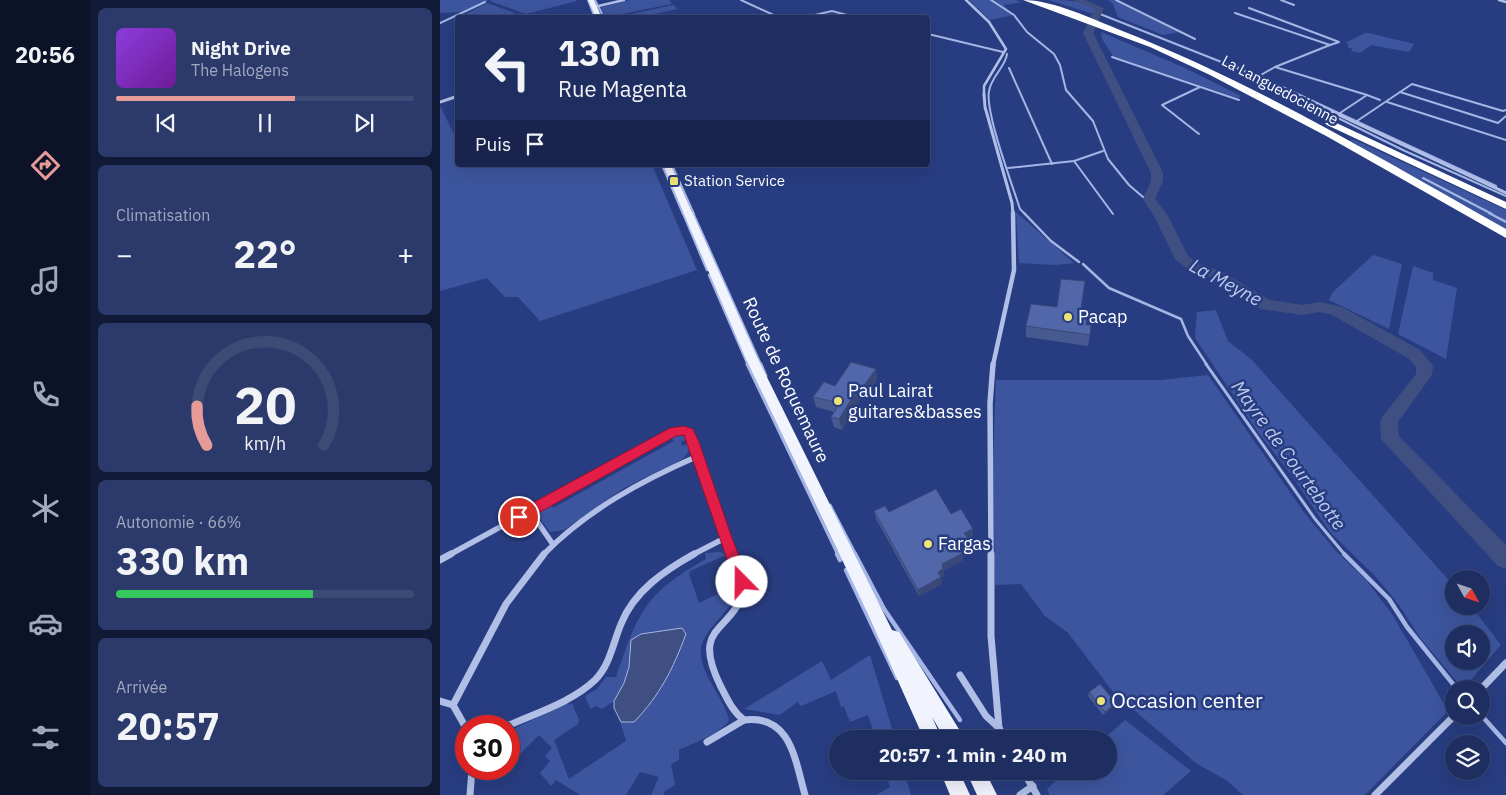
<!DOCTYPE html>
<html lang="fr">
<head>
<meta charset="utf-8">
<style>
  body { margin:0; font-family:"IBM Plex Sans",sans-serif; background:#2b3a6a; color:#f1f3f6; height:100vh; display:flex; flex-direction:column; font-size:19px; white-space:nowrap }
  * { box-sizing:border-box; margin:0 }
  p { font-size:16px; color:#a1a8bd }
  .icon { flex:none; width:28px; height:28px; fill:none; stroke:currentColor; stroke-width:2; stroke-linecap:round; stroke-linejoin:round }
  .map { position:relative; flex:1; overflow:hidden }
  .sheet { display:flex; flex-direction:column; gap:8px; padding:8px; background:#101935; width:350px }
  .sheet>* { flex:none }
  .guide { position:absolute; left:15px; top:15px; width:475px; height:152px; border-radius:5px; box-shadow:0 5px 20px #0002,0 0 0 1px #3c4a76; background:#1e2e61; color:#f1f3f6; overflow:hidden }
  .needle { width:32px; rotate:130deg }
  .tools { position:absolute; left:1005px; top:570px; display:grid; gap:10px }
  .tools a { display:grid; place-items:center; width:45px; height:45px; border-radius:50%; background:#1e2e61; box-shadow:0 5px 20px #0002,0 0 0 1px #3c4a76; font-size:25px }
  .speed { position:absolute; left:15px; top:715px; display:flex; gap:10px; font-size:25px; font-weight:700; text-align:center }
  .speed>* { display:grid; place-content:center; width:65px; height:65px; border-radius:50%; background:#1e2e61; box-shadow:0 5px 20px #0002,0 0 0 1px #3c4a76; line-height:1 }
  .speed .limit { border:8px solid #d22; background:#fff; color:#111 }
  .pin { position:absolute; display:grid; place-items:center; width:42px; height:42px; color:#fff; margin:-21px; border:2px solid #fff; border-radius:50%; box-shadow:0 1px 5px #0007 }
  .me { position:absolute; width:55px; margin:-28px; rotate:338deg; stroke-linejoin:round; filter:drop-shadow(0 0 4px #0008) }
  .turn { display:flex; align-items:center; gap:18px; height:105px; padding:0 20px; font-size:22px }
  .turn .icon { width:65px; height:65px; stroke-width:2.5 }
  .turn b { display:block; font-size:35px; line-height:42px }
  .then { display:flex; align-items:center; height:48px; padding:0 20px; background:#0003; gap:10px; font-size:19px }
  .big { font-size:38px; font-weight:700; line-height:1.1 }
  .sheet .tile { flex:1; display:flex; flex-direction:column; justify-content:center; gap:8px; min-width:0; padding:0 18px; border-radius:8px; background:#2b3a6a }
  .sheet .dial { align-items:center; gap:0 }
  .dial svg { height:130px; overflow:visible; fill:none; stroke:#3c4a76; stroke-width:7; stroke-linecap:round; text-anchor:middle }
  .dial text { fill:#f1f3f6; stroke:none }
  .song { display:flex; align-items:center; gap:15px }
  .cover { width:60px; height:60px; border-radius:8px; background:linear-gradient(135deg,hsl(270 70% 55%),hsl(280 70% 35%)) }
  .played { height:5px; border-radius:2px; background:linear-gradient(90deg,#e69b98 60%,#3c4a76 60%) }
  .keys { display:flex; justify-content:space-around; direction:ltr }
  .heat { display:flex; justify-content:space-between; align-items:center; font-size:28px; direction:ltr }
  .charge { height:8px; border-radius:4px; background:linear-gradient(90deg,#34c759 66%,#3c4a76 0) }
  .trip { position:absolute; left:389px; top:730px; width:288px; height:50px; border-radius:25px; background:#1e2e61; box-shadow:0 5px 20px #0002,0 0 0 1px #3c4a76; font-weight:700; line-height:50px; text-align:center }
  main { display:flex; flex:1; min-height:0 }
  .dock { display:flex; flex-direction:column; width:90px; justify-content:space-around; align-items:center; background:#0c1227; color:#a1a8bd }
  .dock .icon { width:35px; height:35px }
  .dock .current { color:#e69b98 }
  .dock b { font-size:22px; color:#f1f3f6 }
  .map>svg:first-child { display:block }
  .green { fill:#3d559e; fill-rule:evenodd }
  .water { fill:#404f81; stroke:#a5b6e6 }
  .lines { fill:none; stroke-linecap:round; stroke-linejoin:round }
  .stream-far3 { stroke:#a5b6e6; stroke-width:2 }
  .stream-far2 { stroke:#a5b6e6; stroke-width:2.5 }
  .stream-far1 { stroke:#a5b6e6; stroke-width:3 }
  .stream { stroke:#a5b6e6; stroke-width:4.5 }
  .river { fill:#404f81; fill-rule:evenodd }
  .minor-far4 { stroke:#b1bee6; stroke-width:2.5 }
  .minor-far3 { stroke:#b1bee6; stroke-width:3 }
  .minor-far2 { stroke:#b1bee6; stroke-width:4.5 }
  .minor-far1 { stroke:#b1bee6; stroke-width:5.5 }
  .minor { stroke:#b1bee6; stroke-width:7 }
  .primary { fill:#f1f3fd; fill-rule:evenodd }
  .motorway { fill:#fff; fill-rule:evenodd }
  .wall { fill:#465991 }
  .shaded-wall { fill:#394876 }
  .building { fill:#5167a9; stroke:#394876 }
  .route { fill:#e11d48; stroke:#92132f }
  .poi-dot { fill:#ede377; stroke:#283d81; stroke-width:2 }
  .labels { text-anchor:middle; stroke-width:5; stroke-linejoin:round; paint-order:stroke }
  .far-street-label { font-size:15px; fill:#fff; stroke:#283d81 }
  .far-poi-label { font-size:15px; fill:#fff; stroke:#283d81; text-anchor:start }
  .poi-label { font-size:18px; fill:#fff; stroke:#283d81; text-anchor:start }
  .street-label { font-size:18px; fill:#fff; stroke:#283d81 }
  .water-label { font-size:19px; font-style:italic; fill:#bcc9ed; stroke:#283d81 }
  .near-poi-label { font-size:21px; fill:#fff; stroke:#283d81; text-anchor:start }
</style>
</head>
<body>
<main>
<nav class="dock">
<b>20:56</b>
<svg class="icon current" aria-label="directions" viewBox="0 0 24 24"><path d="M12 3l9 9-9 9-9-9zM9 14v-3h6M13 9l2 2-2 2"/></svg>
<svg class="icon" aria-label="music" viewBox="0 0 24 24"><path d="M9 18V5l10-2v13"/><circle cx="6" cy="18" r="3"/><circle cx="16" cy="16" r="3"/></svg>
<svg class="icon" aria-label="phone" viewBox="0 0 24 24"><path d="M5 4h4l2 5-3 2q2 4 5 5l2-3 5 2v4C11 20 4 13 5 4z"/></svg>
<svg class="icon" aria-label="climate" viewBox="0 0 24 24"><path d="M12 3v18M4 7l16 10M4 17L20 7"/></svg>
<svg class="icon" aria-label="car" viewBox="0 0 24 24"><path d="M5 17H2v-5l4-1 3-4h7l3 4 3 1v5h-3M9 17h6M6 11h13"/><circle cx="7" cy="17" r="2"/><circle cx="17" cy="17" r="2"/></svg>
<svg class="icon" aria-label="filters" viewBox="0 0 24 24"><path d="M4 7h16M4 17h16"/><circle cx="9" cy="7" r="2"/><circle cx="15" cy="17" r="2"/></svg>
</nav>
<section class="sheet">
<div class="tile">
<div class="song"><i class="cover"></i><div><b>Night Drive</b><p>The Halogens</p></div></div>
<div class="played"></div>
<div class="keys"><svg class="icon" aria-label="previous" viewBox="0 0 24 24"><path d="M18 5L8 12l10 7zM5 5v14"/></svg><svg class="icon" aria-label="pause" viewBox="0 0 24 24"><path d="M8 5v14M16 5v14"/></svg><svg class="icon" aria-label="next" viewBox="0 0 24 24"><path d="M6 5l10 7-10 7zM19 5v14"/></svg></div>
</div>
<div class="tile"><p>Climatisation</p>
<div class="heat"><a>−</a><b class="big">22°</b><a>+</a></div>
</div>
<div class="tile dial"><svg viewBox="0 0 100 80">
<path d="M14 69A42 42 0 1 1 86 69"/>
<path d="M14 69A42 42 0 0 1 8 45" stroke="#e69b98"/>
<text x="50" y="56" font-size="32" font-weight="700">20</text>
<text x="50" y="72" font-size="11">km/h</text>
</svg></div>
<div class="tile"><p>Autonomie · 66%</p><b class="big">330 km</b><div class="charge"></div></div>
<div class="tile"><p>Arrivée</p><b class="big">20:57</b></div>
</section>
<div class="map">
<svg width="1066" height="795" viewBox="0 0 1066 795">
  <rect width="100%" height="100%" fill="#283d81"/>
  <g class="green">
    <polygon points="0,0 49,0 22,12 0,13"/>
    <polygon points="52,0 136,0 137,1 86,14 50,1"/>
    <polygon points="190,0 229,0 232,4 167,17 159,8"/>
    <polygon points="529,0 575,0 582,2 564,5 573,15 550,20"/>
    <path d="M 609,0 C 623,0 645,0 656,9 L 653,14 Z"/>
    <polygon points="668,0 674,0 739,32 723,35 678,17 673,4"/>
    <polygon points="47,3 75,13 64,18 22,16"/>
    <polygon points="233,5 238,9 200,17 178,17"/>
    <polygon points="661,32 745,68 801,96 798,98 673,56 662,39"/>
    <polygon points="925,33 929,33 974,44 969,52 931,45 920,53 911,51 913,49 907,47 909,44 905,43"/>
    <polygon points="0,106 15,136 17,135 18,165 212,165 257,270 100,321 78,297 65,297 47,278 0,291"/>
    <polygon points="909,140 915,140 1066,210 1066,229"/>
    <polygon points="576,212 634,263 616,265 579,263"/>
    <polygon points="933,255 962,264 949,329 889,300 893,292"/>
    <polygon points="973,266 993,273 993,280 1017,288 1006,359 958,334"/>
    <path d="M 776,310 L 788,341 L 812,360 L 1014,586 L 1014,606 L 1031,606 L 1061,645 L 1023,689 L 981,639 L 959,605 L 936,577 L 890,532 L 852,476 L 818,432 L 755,338 L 757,312 ZM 1014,634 L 1041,634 L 1041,661 L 1014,661 Z"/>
    <polygon points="768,375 866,515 896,551 927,581 952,614 1008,711 925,795 803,795 786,780 757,764 674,693 628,633 604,615 581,584 555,585 553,461 556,380 721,380"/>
    <path d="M 243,434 L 248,439 L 241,442 L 242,446 L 249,443 C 251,450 246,456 241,460 L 184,488 L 124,530 L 110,532 L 100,519 L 99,513 L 111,503 L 113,508 L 234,441 L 231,437 Z"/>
    <path d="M 280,552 L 286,555 L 250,571 L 249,574 L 259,603 L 298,584 C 303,602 263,627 261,649 C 259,675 284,696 289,720 C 282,733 252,744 239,750 L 239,760 L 231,764 L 235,785 L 225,791 L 223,795 L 211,795 L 219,777 L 200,772 L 186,795 L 140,795 L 116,780 L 111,786 L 100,773 L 110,761 L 105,756 L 112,748 L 99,735 L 69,765 L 69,731 L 128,703 L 129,705 L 132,703 L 139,720 L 138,724 L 114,740 L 129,779 L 186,741 L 174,701 L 162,709 L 156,706 L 150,709 L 145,696 L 157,689 L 166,677 L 176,677 C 198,613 204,594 266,559 L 265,553 Z"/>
    <polygon points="430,655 455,739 436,739 428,715 410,722 404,706 401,707 396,691 361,706 357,702 340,715 304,709 382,661 391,680"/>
    <polygon points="685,720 751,771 723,795 610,795 607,789 627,771 668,771 668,739 664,739"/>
    <polygon points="445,771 464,771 471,795 436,795 450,787"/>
  </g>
  <path class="water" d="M 242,628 L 246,634 C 233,669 220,695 194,722 L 181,722 L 174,708 L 174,701 L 184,683 L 189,667 L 191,640 L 201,634 Z"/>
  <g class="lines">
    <g class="stream-far3">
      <polyline points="148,0 155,18"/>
      <polyline points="155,0 164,18"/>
      <polyline points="301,0 340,18"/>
      <polyline points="551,0 574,15 587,32 614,54 620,65 626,90 653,121 668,159 689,185 703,197 709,199"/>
      <polyline points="676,0 755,39"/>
      <polyline points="841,0 854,5"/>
      <polyline points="795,13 890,45 899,42 809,8"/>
      <polyline points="660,14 789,65"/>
      <polyline points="362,18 392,11 418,18"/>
      <polyline points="0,23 45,2"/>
      <polyline points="488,34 563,52"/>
      <polyline points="890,45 835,67 819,76 1056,186"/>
      <path d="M 567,54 C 566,66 551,77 549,91 C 545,112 572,184 580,209 L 585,214"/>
      <polyline points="672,57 799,100"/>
      <polyline points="794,67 965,151 1066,196"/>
      <polyline points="835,67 927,95"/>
      <polyline points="569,68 612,164"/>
      <polyline points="960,92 1058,123 1066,116"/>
      <polyline points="947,102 1066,140"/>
      <polyline points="900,113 927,95 940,100"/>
      <polyline points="917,121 972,84 1063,111 1066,110"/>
      <polyline points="759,134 722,105 760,87"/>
      <polyline points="634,161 673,214"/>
      <polyline points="222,165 243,214"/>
      <polyline points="232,165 254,214"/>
      <polyline points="568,168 634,161 663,151"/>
      <polyline points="983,178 1052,214"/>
    </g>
    <g class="stream-far2">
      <polyline points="243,213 267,270"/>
      <polyline points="253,213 321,365"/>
      <polyline points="584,213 611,241 639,262"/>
      <polyline points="1049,213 1066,222"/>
      <polyline points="643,264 669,288 741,319 748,336 767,365"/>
      <polyline points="269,275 308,365"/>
    </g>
    <g class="stream-far1">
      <polyline points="307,364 398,555"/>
      <polyline points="321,364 326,376"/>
      <polyline points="766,364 875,519 905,555"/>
      <polyline points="390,505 416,555"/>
    </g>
    <g class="stream">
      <polyline points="397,554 400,560"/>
      <polyline points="415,554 444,609 520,720"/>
      <polyline points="904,554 949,599 967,627 1017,689"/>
      <polyline points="406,570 457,678"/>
      <polyline points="1041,715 1066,743"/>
    </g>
    <polygon class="river" points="633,0 645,0 664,8 653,33 723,173 723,181 715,199 728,216 748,256 760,265 781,271 830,300 862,305 880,302 902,307 980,350 993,366 992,375 958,422 959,436 1066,545 1066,569 1058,566 941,439 940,421 943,416 976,374 976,367 968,358 892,315 880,312 862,315 821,309 771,277 750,271 735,259 714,216 703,199 711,181 711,173 643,33 655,9"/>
    <g class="minor-far4">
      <polyline points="526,0 549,22 566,49 544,86 544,95"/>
      <polyline points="1059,0 1066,2"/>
      <polyline points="154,7 184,0"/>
      <polyline points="794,66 856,95"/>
    </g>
    <g class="minor-far3">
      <polyline points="544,94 545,107 572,203 573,214"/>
      <polyline points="854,94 1066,193"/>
      <polyline points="0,102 18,96"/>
    </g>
    <polyline class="minor-far2" points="553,365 574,270 573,213"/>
    <g class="minor-far1">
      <polyline points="90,511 112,543"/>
      <polyline points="9,555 234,432 249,432 293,555"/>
      <path d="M 103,555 C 147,510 201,481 258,456"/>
      <polyline points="252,555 285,538"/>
      <polyline points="551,555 550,403 553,364"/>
    </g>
    <g class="minor">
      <path d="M 293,554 L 305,589 C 290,635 251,624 280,685 C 287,698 292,711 304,720 C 351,714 355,760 365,795"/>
      <polyline points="551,554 551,636 559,728 565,739"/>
      <polyline points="0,560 11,554"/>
      <polyline points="520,675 546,716 559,728"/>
      <polyline points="1041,689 1066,663"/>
      <polyline points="0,701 13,705 26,728"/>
      <polyline points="13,705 66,604 104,554"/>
      <path d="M 67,726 C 96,713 132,702 155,680 C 170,665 173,643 181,624 C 194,591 224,571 254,554"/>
      <polyline points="26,737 21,746 26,755"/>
      <polyline points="267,742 304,720"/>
      <polyline points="583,771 597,795"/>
      <polyline points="30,795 32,769"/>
      <polyline points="580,795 593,786"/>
      <polyline points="935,795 1014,716"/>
    </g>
    <g class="primary">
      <polygon points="148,0 154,0 162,18 156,18"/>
      <polygon points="223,165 231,165 317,357 452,630 459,632 525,739 505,739 492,717 502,739 484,739 428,614 305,357"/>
      <polygon points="500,771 519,771 530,795 510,795"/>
      <polygon points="526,771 545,771 557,795 537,795"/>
    </g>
    <g class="motorway">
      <path d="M 583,0 C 613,0 653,19 680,30 C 815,83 940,158 1066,229 L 1066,238 L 888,137 L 770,75 L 710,47 Z"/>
      <polygon points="890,120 1066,202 1066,209 887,125 885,123"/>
    </g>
  </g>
  <g class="wall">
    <polygon points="640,315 646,325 650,335 648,346 586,337 586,326"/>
    <polygon points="436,369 437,380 424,399 421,398 402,430 394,427 391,417 394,412 376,407 373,397"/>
    <polygon points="434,511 511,514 533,536 527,539 529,540 529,548 522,551 523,560 503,571 504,576 501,577 502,584 479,596 436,519"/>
    <polygon points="649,692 674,706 663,715 648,696"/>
  </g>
  <g class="shaded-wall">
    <polygon points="436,369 437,380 424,399 422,388"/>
    <polygon points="419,387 421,398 402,430 399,419"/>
    <polygon points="533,529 533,536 524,540 524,533"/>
    <polygon points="529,540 529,548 518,553 518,546"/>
    <polygon points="523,553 523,560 503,571 504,576 501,577 502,584 479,596 478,590 502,564"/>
    <polygon points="676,703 674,706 663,715 665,712"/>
  </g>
  <g class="building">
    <polygon points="621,279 645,281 640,315 647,315 646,325 651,325 650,335 586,326 591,304 617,307"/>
    <polygon points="411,362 436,369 422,388 419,387 399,419 391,417 400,403 373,397 384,382 395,386"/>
    <polygon points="496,489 511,514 521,509 533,529 524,533 529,540 518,546 523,553 502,564 503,569 498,572 501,577 478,590 434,511 445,506 449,512"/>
    <polygon points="660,684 676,703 665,712 649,692"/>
  </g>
  <polygon class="route" points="244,426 253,429 259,442 292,538 309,582 307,587 302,589 297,587 295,582 244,435 236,436 84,521 74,521 73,517 74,513 230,428"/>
  <g class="poi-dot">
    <rect x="229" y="176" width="10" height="10" rx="2.5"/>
    <circle cx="628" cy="317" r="5"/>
    <circle cx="398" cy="401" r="5"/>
    <circle cx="488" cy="544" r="5"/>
    <circle cx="661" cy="701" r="5"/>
  </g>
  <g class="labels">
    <g class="far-street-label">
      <text transform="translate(840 90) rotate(28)" y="5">La Languedocienne</text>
    </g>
    <g class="far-poi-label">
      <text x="244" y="186">Station Service</text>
    </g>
    <g class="poi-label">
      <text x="638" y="323">Pacap</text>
      <text x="408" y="397">Paul Lairat<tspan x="408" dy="21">guitares&amp;basses</tspan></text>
      <text x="498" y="550">Fargas</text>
    </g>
    <g class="street-label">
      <text transform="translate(346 380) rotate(65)" y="6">Route de Roquemaure</text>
    </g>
    <g class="water-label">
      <text transform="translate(786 282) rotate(28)" y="7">La Meyne</text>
      <text transform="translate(849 455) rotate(54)" y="7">Mayre de Courtebotte</text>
    </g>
    <g class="near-poi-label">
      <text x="671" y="708">Occasion center</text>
    </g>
  </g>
</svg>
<div class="tools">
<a><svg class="needle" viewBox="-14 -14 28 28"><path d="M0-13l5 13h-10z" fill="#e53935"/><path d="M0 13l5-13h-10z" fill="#a1a8bd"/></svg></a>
<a><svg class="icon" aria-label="sound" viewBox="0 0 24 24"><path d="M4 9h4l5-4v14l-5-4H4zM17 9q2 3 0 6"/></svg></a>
<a><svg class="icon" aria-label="search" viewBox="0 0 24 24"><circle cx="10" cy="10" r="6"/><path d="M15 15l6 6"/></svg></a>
<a><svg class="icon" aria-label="layers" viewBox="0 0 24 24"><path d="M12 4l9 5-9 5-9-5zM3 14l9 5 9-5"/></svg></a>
</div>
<div class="speed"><div class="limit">30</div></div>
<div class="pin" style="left:79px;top:517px;background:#d93025"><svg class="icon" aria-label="arrive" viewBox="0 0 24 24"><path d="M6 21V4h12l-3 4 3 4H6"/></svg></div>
<svg class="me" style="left:302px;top:582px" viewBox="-20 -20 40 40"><circle r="19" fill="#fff"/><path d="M0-13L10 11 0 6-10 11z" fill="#e11d48"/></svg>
<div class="trip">20:57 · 1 min · 240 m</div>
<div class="guide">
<div class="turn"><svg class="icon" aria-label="left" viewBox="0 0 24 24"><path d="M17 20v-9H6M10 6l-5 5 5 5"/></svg><div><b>130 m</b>Rue Magenta</div></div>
<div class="then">Puis<svg class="icon" aria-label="arrive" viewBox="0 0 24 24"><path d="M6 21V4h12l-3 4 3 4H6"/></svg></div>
</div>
</div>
</main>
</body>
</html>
